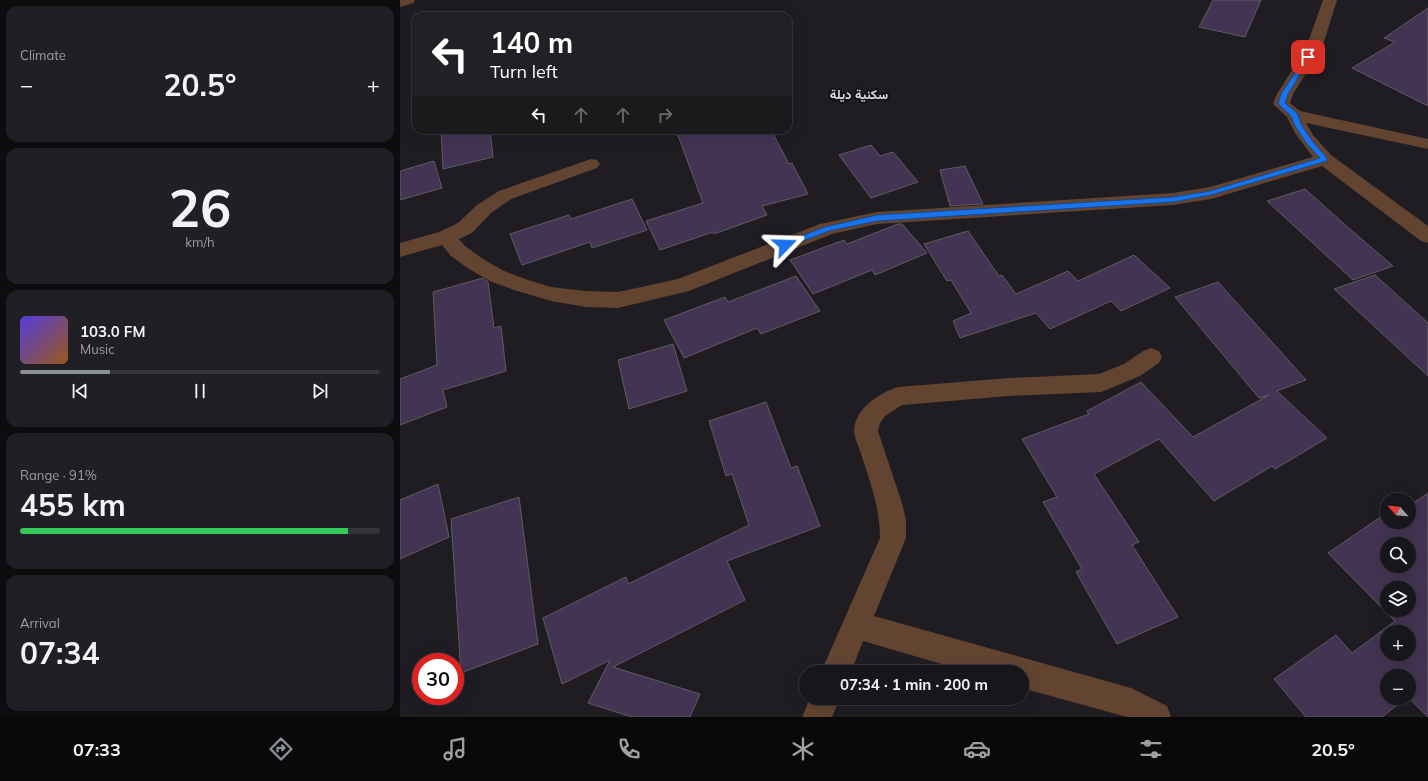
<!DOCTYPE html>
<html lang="en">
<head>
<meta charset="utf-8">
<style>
  body { margin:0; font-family:Mulish,Vazirmatn,sans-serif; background:#201f23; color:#f1f3f6; height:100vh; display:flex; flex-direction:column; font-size:15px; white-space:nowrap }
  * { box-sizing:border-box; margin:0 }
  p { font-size:13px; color:#9e9fa2 }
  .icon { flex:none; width:22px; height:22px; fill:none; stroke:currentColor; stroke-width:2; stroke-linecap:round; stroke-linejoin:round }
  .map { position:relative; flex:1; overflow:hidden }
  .sheet { display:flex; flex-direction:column; gap:6px; padding:6px; background:#0d0c0e; width:400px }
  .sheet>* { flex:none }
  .top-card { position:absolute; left:12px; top:12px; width:380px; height:122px; border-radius:12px; box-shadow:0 4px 16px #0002,0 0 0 1px #363539; background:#202124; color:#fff; overflow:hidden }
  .needle { width:26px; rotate:297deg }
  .fabs { position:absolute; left:980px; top:493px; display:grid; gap:8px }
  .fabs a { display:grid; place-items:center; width:36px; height:36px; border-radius:50%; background:#17161a; box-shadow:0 4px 16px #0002,0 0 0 1px #363539; font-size:20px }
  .speed { position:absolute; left:12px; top:653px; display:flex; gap:8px; font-size:20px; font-weight:700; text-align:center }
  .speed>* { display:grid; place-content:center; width:52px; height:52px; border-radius:50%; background:#17161a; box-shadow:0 4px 16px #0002,0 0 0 1px #363539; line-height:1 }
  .speed .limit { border:6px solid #d22; background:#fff; color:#111 }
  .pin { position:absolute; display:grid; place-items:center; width:34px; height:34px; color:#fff; margin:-17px; border-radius:8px; box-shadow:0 2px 6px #0006 }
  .me { position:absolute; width:44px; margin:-22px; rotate:68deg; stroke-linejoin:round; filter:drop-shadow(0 0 3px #0008) }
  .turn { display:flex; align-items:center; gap:14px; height:84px; padding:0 12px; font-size:18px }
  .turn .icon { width:52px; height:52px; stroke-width:2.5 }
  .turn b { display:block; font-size:28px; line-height:34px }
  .lanes { display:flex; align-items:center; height:38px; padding:0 12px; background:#0003; justify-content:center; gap:20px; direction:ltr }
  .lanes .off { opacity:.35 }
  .big { font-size:30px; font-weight:700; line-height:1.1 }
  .sheet .card { flex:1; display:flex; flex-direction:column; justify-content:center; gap:6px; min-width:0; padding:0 14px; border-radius:12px; background:#201f23 }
  .sheet .dial { align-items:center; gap:0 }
  .dial b { font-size:52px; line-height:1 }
  .song { display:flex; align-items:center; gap:12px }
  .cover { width:48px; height:48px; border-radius:6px; background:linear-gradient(135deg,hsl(250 70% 55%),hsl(30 70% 35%)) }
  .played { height:4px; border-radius:2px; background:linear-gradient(90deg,#8c9099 25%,#363539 25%) }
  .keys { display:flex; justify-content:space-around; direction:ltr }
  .heat { display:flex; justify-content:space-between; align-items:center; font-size:22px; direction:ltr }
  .charge { height:6px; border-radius:3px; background:linear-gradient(90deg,#34c759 91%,#363539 0) }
  .trip { position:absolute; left:399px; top:665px; width:230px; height:40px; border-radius:20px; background:#17161a; box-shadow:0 4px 16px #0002,0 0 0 1px #363539; font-weight:700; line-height:40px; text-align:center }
  .tab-bar { display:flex; height:64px; justify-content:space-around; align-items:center; background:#09090a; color:#9e9fa2 }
  .tab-bar .icon { width:28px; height:28px }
  .tab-bar .selected { color:#8c9099 }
  .tab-bar b { font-size:18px; color:#f1f3f6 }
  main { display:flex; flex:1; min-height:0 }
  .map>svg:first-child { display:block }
  .building { fill:#443453; stroke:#5e5c62; fill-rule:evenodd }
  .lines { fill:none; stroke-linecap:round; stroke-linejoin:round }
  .minor { fill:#624431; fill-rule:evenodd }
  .route { fill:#1a73e8; stroke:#114b97 }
  .labels { text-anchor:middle; stroke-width:4; stroke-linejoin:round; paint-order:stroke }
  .far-district-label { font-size:13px; font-weight:bold; fill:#dedae2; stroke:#161318 }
</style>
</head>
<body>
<main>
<section class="sheet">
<div class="card"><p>Climate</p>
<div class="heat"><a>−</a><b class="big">20.5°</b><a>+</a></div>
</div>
<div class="card dial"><b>26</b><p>km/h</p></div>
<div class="card">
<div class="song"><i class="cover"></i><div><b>103.0 FM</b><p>Music</p></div></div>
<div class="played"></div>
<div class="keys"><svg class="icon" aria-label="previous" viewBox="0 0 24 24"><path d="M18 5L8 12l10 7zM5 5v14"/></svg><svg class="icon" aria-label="pause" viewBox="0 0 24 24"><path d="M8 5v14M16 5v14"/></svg><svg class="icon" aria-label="next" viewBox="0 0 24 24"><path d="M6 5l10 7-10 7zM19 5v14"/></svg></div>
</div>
<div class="card"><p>Range · 91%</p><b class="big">455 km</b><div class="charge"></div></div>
<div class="card"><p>Arrival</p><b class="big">07:34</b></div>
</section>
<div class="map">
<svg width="1028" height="717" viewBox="0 0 1028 717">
  <rect width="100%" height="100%" fill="#1f1d22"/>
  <g class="building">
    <polygon points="813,0 861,0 845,37 799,27"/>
    <polygon points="1028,8 1028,106 952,68 995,42 984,38"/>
    <polygon points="41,130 90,130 93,157 43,169"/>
    <polygon points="276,130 371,130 389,164 392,163 408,194 362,206 367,215 314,234 313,232 260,250 246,221 303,203"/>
    <polygon points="471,145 480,156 493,152 518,182 471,198 439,155"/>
    <polygon points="34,161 42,188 0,200 0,171"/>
    <polygon points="565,166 583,204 550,206 540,170"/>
    <polygon points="905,189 951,230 993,266 953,280 867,201"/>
    <polygon points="232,199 247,230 192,248 190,242 122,265 110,234 169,215 171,219"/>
    <polygon points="498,224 502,224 527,253 475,275 472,270 413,294 390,260 444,240 447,244"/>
    <polygon points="568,231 599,276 602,275 616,294 668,271 678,281 734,255 770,288 721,311 711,301 650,329 636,313 560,338 553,321 571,313 551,280 547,281 524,244"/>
    <polygon points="975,275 1028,323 1028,376 934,289"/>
    <polygon points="396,276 420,311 361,334 357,328 284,358 264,320 325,297 328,302"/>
    <polygon points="83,278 88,282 94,328 101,326 106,371 43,390 47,407 0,425 0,379 37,365 33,292"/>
    <polygon points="818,282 906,380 877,391 927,438 875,469 872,466 814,501 759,439 694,474 739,542 732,545 778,617 717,644 676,572 682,569 643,502 657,497 622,439 689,414 687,411 741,382 793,437 869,395 859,398 775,297"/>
    <polygon points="273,344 287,391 229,409 218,360"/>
    <polygon points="366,402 391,468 397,466 420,526 327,561 345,600 213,667 300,694 290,717 232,717 188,703 210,660 162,684 143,618 226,577 228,584 349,525 332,474 326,476 309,421"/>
    <polygon points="38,484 49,537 0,559 0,500"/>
    <path d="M 1028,493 L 1028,717 L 1009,698 L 1009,676 L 987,676 L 987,698 L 1006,698 L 982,717 L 906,717 L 874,679 L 936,635 L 952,653 L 995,621 L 928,553 L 982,516 L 987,522 L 1009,522 L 1009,506 ZM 987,544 L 1009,544 L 1009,566 L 987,566 ZM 987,588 L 1009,588 L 1009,610 L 987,610 ZM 987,632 L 1009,632 L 1009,654 L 987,654 Z"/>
    <polygon points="119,497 138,644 61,673 51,519"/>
  </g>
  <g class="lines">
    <g class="minor">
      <polygon points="0,0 15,0 13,3 0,7"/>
      <polygon points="923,0 937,0 922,48 893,94 890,103 900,111 1028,139 1028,149 906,123 913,135 931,155 1028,226 1028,243 1021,241 922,166 811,199 773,205 477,224 432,234 289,291 218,308 186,307 151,301 114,290 90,281 69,269 51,256 42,245 0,257 0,243 39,232 58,223 77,205 99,191 191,159 197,160 200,164 197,168 111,199 91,213 72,233 59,239 65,246 83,259 104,271 128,280 151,287 186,291 218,292 278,279 420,224 477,212 773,193 810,187 913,157 895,133 887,117 873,104 877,94 906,48"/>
      <path d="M 751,348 L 759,351 L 762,357 L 759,363 L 740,376 L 701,392 L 609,396 L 502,405 L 485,416 L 480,423 L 478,431 L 502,503 L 506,520 L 506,538 L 474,616 L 731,688 L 767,706 L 771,717 L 727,717 L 622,688 L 622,672 L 569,672 L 463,641 L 451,672 L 421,672 L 480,538 C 480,509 471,484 462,457 C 460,449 454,438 454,430 C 456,408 479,393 498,387 L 609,378 L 699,374 L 724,364 L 743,351 Z"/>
      <polygon points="410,698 440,698 432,717 402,717"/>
    </g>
  </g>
  <polygon class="route" points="906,56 911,57 888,94 885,103 897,113 902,126 913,142 927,158 927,161 811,195 773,202 477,221 429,231 385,248 381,245 383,243 425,227 477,215 773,197 810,191 920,158 907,144 895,126 891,116 878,104 881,94"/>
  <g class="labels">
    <g class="far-district-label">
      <text x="459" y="99">سكنية ديلة</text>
    </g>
  </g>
</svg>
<div class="fabs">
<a><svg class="needle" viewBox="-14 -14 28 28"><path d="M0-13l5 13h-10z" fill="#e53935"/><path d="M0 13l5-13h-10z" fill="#9e9fa2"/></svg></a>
<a><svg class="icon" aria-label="search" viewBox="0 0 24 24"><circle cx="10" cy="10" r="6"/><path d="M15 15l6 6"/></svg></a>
<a><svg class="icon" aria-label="layers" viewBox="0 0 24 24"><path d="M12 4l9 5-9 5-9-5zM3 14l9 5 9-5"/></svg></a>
<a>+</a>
<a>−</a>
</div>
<div class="speed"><div class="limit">30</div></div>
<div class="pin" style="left:908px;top:57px;background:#d93025"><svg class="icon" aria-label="arrive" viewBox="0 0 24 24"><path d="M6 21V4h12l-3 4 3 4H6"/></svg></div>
<svg class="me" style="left:385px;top:245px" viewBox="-20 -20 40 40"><path d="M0-17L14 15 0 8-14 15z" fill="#1a73e8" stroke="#fff" stroke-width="4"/></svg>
<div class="trip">07:34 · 1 min · 200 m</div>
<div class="top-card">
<div class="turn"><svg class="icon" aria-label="left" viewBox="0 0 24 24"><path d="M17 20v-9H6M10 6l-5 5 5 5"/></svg><div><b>140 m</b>Turn left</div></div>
<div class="lanes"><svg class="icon" aria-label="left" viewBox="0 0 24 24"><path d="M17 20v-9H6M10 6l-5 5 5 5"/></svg><svg class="icon off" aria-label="ahead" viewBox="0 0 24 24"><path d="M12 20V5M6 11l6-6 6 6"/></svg><svg class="icon off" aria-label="ahead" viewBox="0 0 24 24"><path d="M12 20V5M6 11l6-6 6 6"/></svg><svg class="icon off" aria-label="right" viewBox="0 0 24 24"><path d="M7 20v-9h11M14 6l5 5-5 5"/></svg></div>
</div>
</div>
</main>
<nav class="tab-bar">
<b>07:33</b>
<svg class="icon selected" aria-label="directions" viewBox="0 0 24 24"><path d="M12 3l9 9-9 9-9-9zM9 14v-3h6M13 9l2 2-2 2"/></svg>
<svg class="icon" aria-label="music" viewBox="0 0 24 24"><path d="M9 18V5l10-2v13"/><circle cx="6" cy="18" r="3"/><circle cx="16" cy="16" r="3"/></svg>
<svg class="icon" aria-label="phone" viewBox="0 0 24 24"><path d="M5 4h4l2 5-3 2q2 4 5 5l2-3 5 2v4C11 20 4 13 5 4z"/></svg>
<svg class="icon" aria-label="climate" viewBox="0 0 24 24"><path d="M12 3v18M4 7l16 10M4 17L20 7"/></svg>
<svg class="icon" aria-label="car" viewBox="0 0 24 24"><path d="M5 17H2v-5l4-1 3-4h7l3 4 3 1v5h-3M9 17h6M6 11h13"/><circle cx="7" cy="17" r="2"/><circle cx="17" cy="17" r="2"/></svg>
<svg class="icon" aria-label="filters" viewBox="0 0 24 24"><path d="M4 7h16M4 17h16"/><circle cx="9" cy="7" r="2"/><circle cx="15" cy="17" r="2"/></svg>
<b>20.5°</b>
</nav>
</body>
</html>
